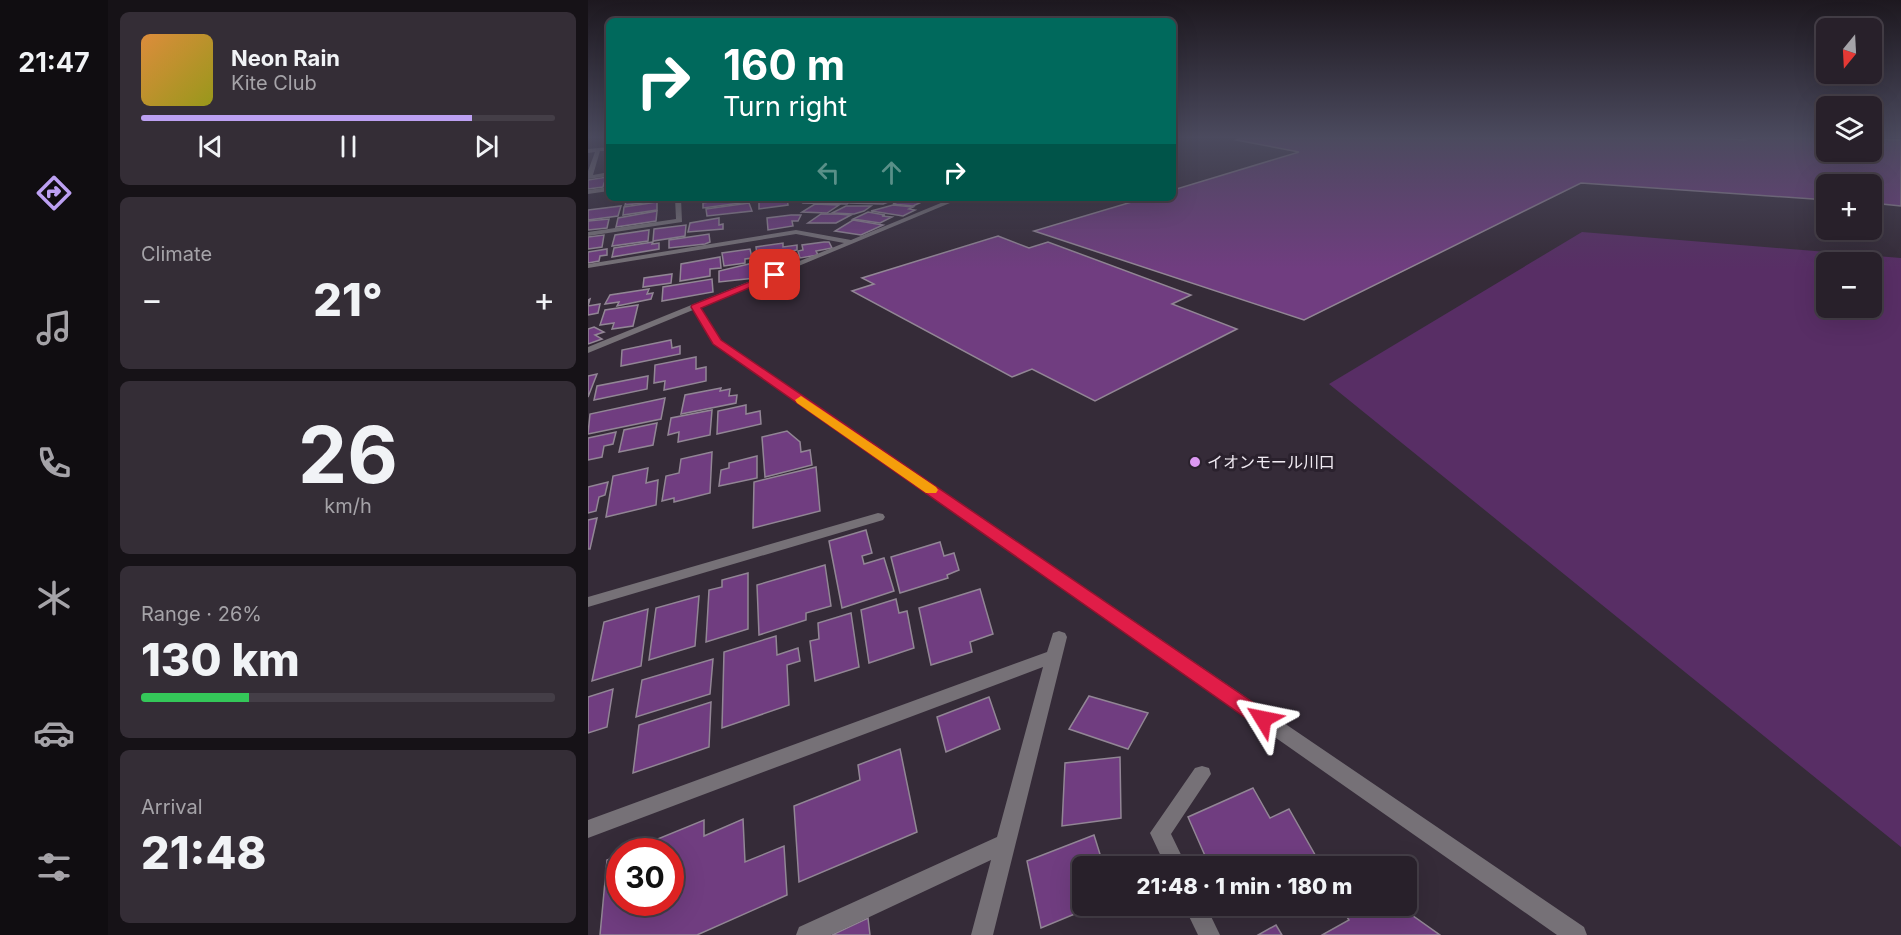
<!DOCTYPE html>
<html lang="en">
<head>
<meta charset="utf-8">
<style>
  body { margin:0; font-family:Inter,"Noto Sans JP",sans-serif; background:#342d36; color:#f1f3f6; height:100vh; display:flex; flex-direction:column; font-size:22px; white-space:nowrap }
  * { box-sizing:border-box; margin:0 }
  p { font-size:20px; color:#a5a3a8 }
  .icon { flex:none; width:33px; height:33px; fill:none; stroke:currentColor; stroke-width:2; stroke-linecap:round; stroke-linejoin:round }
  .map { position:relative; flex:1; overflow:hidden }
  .details { display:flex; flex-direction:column; gap:12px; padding:12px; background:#161217; width:480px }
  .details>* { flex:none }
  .hud { position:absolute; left:18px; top:18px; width:570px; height:183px; border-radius:9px; box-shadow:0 6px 24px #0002,0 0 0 2px #443e47; background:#00695c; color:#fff; overflow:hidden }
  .needle { width:39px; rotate:198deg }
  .buttons { position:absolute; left:1228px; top:18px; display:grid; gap:12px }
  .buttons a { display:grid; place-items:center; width:66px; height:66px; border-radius:9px; background:#28202a; box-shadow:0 6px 24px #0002,0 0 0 2px #443e47; font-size:30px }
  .speed { position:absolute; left:18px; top:838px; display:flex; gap:12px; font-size:30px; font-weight:700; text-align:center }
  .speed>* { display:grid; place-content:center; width:78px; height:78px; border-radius:50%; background:#28202a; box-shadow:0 6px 24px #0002,0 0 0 2px #443e47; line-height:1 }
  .speed .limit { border:9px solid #d22; background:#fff; color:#111 }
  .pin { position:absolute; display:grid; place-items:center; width:51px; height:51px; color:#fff; margin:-26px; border-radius:12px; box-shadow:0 3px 9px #0006 }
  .me { position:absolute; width:66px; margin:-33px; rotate:305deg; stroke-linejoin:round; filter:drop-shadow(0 0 4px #0008) }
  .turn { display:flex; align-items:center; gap:21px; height:126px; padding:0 18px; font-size:27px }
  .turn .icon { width:78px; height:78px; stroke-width:2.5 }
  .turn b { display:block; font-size:42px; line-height:51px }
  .lanes { display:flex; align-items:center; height:57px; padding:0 18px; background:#0003; justify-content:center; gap:30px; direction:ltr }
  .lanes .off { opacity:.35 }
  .big { font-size:45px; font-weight:800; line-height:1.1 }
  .details .card { flex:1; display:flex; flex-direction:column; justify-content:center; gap:9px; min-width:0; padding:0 21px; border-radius:9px; background:#342d36 }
  .details .dial { align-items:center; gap:0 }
  .dial b { font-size:78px; line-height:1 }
  .song { display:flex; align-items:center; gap:18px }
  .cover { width:72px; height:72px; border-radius:9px; background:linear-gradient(135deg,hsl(30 70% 55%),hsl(60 70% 35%)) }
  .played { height:6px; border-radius:3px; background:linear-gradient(90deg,#bca0f2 80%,#443e47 80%) }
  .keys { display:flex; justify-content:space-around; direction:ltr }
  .heat { display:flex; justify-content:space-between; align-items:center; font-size:33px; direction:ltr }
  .charge { height:9px; border-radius:4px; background:linear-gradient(90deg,#34c759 26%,#443e47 0) }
  .trip { position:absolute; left:484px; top:856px; width:345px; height:60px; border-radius:9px; background:#28202a; box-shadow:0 6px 24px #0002,0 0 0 2px #443e47; font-weight:800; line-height:60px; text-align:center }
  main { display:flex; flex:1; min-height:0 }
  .dock { display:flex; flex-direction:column; width:108px; justify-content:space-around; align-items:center; background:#100d11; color:#a5a3a8 }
  .dock .icon { width:42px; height:42px }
  .dock .current { color:#bca0f2 }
  .dock b { font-size:27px; color:#f1f3f6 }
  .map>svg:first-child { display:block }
  .green { fill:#582e65; fill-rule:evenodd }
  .building { fill:#703d80; stroke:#928695; stroke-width:1.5 }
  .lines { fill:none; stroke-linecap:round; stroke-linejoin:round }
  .service { fill:#767177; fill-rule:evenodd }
  .minor { fill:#767177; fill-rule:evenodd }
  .route { fill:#e11d48; stroke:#92132f; stroke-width:1.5 }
  .slow { fill:#f59e0b }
  .poi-dot { fill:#dd99f3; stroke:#2a212d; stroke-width:2 }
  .labels { text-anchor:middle; stroke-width:6; stroke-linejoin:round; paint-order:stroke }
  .poi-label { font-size:16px; fill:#f1ebf3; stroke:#2a212d; text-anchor:start }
</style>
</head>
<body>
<main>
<nav class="dock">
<b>21:47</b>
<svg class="icon current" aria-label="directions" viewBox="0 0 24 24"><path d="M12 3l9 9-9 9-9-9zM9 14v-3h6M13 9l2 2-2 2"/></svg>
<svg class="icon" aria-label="music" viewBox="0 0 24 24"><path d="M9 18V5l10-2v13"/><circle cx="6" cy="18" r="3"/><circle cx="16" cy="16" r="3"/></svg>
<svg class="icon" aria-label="phone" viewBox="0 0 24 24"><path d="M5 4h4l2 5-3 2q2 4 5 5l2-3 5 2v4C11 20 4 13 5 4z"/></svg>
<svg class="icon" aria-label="climate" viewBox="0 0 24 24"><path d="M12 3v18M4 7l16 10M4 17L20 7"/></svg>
<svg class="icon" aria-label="car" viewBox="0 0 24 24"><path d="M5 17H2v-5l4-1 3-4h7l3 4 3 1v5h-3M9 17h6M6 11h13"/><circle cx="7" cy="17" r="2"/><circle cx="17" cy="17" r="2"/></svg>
<svg class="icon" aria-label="filters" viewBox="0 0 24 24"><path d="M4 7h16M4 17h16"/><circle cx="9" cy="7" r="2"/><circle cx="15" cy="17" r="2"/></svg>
</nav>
<section class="details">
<div class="card">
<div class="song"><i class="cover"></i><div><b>Neon Rain</b><p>Kite Club</p></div></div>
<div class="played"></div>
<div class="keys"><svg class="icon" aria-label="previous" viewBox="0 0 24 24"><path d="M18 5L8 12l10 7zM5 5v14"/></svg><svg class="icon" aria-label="pause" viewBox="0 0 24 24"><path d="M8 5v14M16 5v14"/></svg><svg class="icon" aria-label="next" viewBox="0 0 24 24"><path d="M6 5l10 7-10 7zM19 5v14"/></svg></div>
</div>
<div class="card"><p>Climate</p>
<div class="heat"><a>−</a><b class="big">21°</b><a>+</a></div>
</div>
<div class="card dial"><b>26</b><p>km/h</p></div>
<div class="card"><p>Range · 26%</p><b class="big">130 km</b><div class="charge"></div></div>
<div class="card"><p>Arrival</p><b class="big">21:48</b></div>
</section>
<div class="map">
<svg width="1313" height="935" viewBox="0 0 1313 935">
  <rect width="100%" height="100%" fill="#352b38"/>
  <path class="green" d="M 994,232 L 1313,258 L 1313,847 L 741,384 ZM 1239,262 L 1284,262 L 1284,308 L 1239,308 Z"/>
  <g class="building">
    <polygon points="653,138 1125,138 1157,140 1155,138 1211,138 1239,140 1239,152 1284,152 1284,143 1295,144 1289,139 1313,140 1313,206 1284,203 1284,184 1239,184 1239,200 993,183 716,320 446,231 557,198 585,198 585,190 711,152 648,140"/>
    <polygon points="19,177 21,183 16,183 15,187 0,189 0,180"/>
    <polygon points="39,198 72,198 71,201 37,205"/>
    <polygon points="144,198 160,198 160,202 115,208 115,203"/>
    <polygon points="199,198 200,205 171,209 171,201"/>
    <polygon points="224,198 267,198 259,204 216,203"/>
    <polygon points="271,198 311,198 295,204 263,203"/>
    <polygon points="317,199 336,201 325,206 305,204"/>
    <polygon points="69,202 69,210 35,215 36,207"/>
    <polygon points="161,203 164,211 119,216 118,209"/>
    <polygon points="227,204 251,205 239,213 214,212"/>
    <polygon points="305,205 325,207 321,209 327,210 315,216 283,211"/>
    <polygon points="33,206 30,216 0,220 0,210"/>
    <polygon points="258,206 283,206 276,211 266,214 244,213"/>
    <polygon points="69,211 68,221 28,227 30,218"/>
    <polygon points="280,212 297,215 294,216 304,217 292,223 265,219"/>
    <polygon points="233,214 249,214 263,215 248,223 220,223"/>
    <polygon points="203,215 213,215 210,221 204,221 205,226 180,230 179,218"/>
    <polygon points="131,218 131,225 135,224 135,229 100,232 102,223"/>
    <polygon points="21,219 19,228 0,230 0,221"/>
    <polygon points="265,220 295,225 273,235 247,231"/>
    <polygon points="98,225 97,236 65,241 66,229"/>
    <polygon points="61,230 60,241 24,246 27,235"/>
    <polygon points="121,234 122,242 117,244 81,248 81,240"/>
    <polygon points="16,235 14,247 0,249 0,237"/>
    <polygon points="410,236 441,248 460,242 603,295 584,304 649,329 507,401 444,369 424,377 264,291 286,284 274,278"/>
    <polygon points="65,242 64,244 71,243 71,249 24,257 26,248"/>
    <polygon points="236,242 241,242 244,248 228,251 230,255 212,258 210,251 215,250 214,245"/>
    <polygon points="195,243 195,247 209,245 209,250 176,257 175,254 169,255 168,247"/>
    <polygon points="19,249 19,255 12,256 11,261 0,263 0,252"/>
    <polygon points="162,249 164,258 157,259 157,263 136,266 134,253"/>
    <polygon points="201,254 202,265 170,269 170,259"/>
    <polygon points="132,257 133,268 122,269 122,276 92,281 93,264"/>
    <polygon points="165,263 167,278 131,282 131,271"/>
    <polygon points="84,274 83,283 55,287 56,278"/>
    <polygon points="124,279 125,292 74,301 75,287"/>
    <polygon points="61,289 59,294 65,293 63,299 29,306 31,302 17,304 22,295"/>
    <polygon points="2,299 0,306 12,304 10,313 0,315 0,300"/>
    <polygon points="50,305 45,326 24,329 26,323 12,325 17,310"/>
    <polygon points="6,327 16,332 7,335 14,339 0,344 0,329"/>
    <polygon points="83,340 84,348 92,346 92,354 33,366 34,350"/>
    <polygon points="108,357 108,369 118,367 118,381 76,390 77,381 66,383 67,365"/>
    <polygon points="9,374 0,397 0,376"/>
    <polygon points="60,376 59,389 6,400 9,386"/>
    <polygon points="133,388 132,391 142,389 141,396 149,395 148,403 93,414 97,395"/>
    <polygon points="77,398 73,419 0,434 2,414"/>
    <polygon points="158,405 158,414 172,411 173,424 129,434 130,411"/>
    <polygon points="124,410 122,435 90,442 91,432 80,435 83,418"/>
    <polygon points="69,423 65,445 31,452 36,430"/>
    <polygon points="199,431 212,442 213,452 222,450 224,465 177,477 174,437"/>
    <polygon points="28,432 25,444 16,446 14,457 0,460 0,438"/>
    <polygon points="124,452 122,493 86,502 86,498 74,501 78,476 91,473 93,459"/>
    <polygon points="169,456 169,478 131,486 133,470 141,468 141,463"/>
    <polygon points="228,467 232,511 165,528 166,482"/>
    <polygon points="60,468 58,483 70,480 68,505 18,517 25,476"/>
    <polygon points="20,482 17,495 11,497 8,511 0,513 0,487"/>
    <polygon points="9,518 2,549 0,549 0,520"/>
    <polygon points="278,530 284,553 274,556 276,564 296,558 306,591 254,608 241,541"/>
    <polygon points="352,542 356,556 366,553 371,570 359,575 360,578 312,593 303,557"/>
    <polygon points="237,565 243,606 218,613 218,620 171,635 169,585"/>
    <polygon points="160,573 160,629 118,642 121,590 134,587 134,580"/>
    <polygon points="392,589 405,634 382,642 384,652 343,665 331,608"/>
    <polygon points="111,596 107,646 61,660 68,608"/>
    <polygon points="308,599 311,613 319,611 326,648 281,663 273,610"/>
    <polygon points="60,609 53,666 4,681 16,622"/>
    <polygon points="263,613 271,667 227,681 222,641 231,639 230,623"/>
    <polygon points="188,636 189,655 210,648 212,661 199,665 201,705 134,728 136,652"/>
    <polygon points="125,659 122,694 48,717 54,680"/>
    <polygon points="25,689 19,727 0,733 0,697"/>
    <polygon points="501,696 560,713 540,749 481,729"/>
    <polygon points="401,697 412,729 358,752 349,717"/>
    <polygon points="123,702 121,747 45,773 51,725"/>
    <polygon points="312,749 329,832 211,882 206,806 272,780 270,765"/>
    <polygon points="532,757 533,818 474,826 477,763"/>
    <polygon points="665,788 682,818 701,809 734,867 622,867 600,817"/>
    <polygon points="155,819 157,862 196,846 199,895 109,935 12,935 19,860 32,855 32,903 82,903 82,852 38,852 116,820 116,836"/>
    <polygon points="506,835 516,867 495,867 495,906 506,906 453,928 439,861"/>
    <polygon points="639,906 662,906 643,915"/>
    <polygon points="752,906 811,906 852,935 734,935 761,920"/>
    <polygon points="280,918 282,935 244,935"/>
    <polygon points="688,925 694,935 670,935"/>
  </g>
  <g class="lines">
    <g class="service">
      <polygon points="614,766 621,768 623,774 583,834 599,867 578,867 562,833 607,768"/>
      <polygon points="596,906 618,906 632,935 610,935"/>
    </g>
    <g class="minor">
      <polygon points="585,138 588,138 585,141"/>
      <polygon points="21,147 21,151 12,151 5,175 21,172 21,176 0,179 0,171 7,152 0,153 0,149"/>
      <polygon points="21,187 21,191 0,194 0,190"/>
      <polygon points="87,198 93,198 94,222 0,236 0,232 88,219"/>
      <polygon points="365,198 374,198 112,307 133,340 996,927 999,935 969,935 126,344 105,310 0,353 0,347 256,243 208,234 0,268 0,264 208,230 263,240"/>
      <polygon points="290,513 295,514 297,517 295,520 0,607 0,597"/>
      <polygon points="471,631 477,633 479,637 405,935 383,935 403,860 243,935 208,935 211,927 409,837 455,667 0,838 0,820 459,652 465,633"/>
    </g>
  </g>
  <linearGradient id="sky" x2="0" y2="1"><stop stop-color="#1d181f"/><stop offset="0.51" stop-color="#4b4a5e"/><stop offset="1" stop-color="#4b4a5e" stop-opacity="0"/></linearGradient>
  <rect width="1313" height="269" fill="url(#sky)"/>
  <polygon class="route" points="184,273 192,275 113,308 133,340 682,714 685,719 682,725 675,728 668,725 125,344 103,307 104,305"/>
  <polygon class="slow" points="213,396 348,487 350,490 348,493 338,493 209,403 207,400"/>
  <circle class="poi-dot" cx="607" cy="462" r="6"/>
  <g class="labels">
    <g class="poi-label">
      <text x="619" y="468">イオンモール川口</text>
    </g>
  </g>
</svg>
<div class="buttons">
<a><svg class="needle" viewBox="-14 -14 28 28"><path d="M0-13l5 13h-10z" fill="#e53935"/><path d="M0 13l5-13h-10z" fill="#a5a3a8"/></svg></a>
<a><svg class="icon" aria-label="layers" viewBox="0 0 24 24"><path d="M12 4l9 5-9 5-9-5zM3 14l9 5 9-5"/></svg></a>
<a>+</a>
<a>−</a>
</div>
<div class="speed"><div class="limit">30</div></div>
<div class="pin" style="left:187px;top:275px;background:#d93025"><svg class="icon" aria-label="arrive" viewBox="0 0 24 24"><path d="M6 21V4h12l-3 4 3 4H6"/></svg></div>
<svg class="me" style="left:675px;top:719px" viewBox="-20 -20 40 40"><path d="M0-17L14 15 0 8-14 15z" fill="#e11d48" stroke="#fff" stroke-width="4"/></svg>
<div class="trip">21:48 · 1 min · 180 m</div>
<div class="hud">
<div class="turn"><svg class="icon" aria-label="right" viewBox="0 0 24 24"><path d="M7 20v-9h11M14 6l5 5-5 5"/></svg><div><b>160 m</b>Turn right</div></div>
<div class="lanes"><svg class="icon off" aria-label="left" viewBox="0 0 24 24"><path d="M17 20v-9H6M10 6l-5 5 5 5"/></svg><svg class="icon off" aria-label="ahead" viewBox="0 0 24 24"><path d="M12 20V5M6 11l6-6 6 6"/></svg><svg class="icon" aria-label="right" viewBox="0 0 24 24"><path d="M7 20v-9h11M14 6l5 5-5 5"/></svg></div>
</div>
</div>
</main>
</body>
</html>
